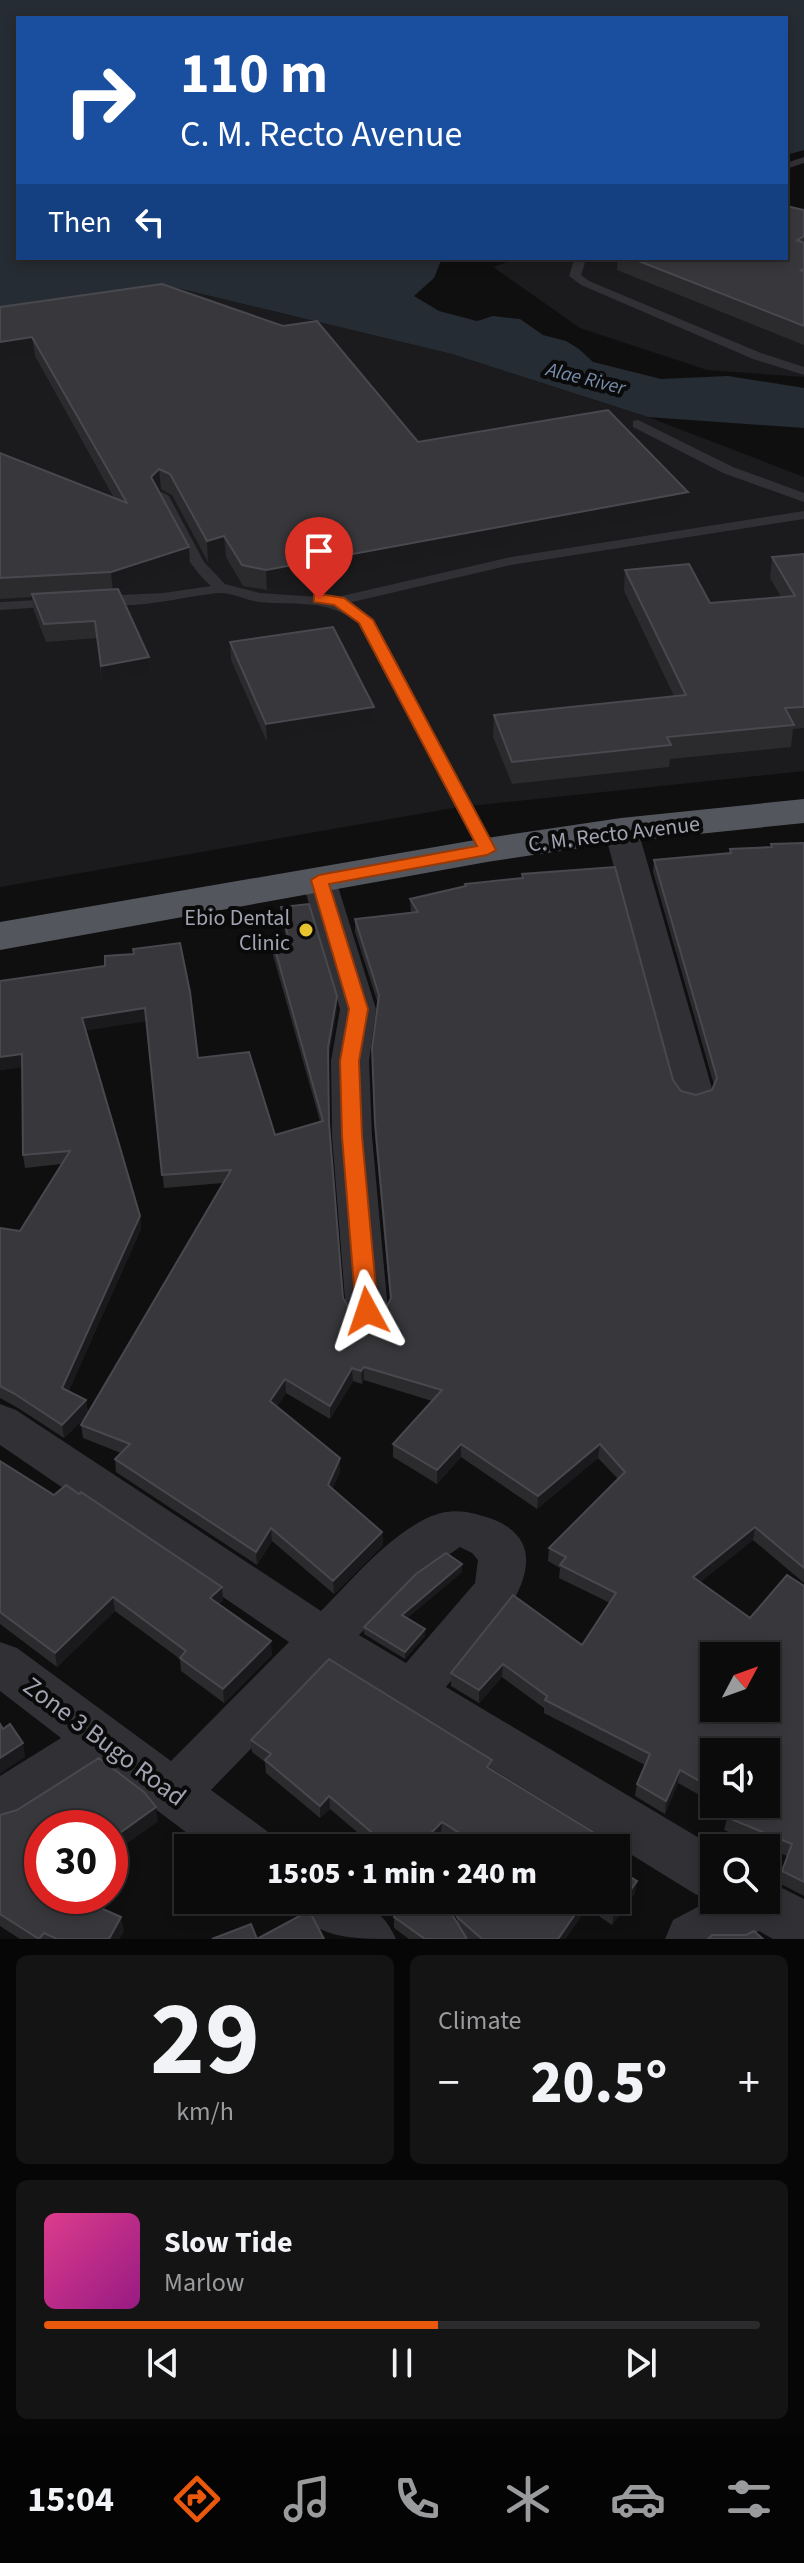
<!DOCTYPE html>
<html lang="en">
<head>
<meta charset="utf-8">
<style>
  body { margin:0; font-family:"Source Sans 3",sans-serif; background:#141415; color:#f1f3f6; height:100vh; display:flex; flex-direction:column; font-size:30px; white-space:nowrap }
  * { box-sizing:border-box; margin:0 }
  p { font-size:26px; color:#9a9b9d }
  .icon { flex:none; width:44px; height:44px; fill:none; stroke:currentColor; stroke-width:2; stroke-linecap:round; stroke-linejoin:round }
  .map { position:relative; height:1939px; overflow:hidden }
  .side { display:flex; flex-direction:column; gap:16px; padding:16px; background:#060607; flex:1 }
  .side>* { flex:none }
  .hud { position:absolute; left:16px; top:16px; width:772px; height:244px; border-radius:0px; box-shadow:0 4px 12px #0003,0 0 0 2px #2b2b2d; background:#1a4fa0; color:#fff; overflow:hidden }
  .needle { width:52px; rotate:49deg }
  .buttons { position:absolute; left:700px; top:1642px; display:grid; gap:16px }
  .buttons a { display:grid; place-items:center; width:80px; height:80px; border-radius:0px; background:#0b0b0c; box-shadow:0 4px 12px #0003,0 0 0 2px #2b2b2d; font-size:40px }
  .speed { position:absolute; left:24px; top:1810px; display:flex; gap:16px; font-size:40px; font-weight:700; text-align:center }
  .speed>* { display:grid; place-content:center; width:104px; height:104px; border-radius:50%; background:#0b0b0c; box-shadow:0 4px 12px #0003,0 0 0 2px #2b2b2d; line-height:1 }
  .speed .limit { border:12px solid #d22; background:#fff; color:#111 }
  .pin { position:absolute; display:grid; place-items:center; width:68px; height:68px; color:#fff; margin:-82px -34px; border-radius:50% 50% 50% 0; rotate:-45deg; box-shadow:0 0 8px #0007 }
  .pin .icon { rotate:45deg }
  .me { position:absolute; width:88px; margin:-44px; rotate:355deg; stroke-linejoin:round; filter:drop-shadow(0 0 6px #0008) }
  .turn { display:flex; align-items:center; gap:28px; height:168px; padding:0 32px; font-size:36px }
  .turn .icon { width:104px; height:104px; stroke-width:2.5 }
  .turn b { display:block; font-size:56px; line-height:68px }
  .then { display:flex; align-items:center; height:76px; padding:0 32px; background:#0003; gap:16px; font-size:30px }
  .big { font-size:60px; font-weight:800; line-height:1.1 }
  .side .card { flex:1; display:flex; flex-direction:column; justify-content:center; gap:12px; min-width:0; padding:0 28px; border-radius:12px; background:#141415 }
  .side .dial { align-items:center; gap:0 }
  .dial b { font-size:104px; line-height:1 }
  .song { display:flex; align-items:center; gap:24px }
  .cover { width:96px; height:96px; border-radius:12px; background:linear-gradient(135deg,hsl(330 70% 55%),hsl(310 70% 35%)) }
  .played { height:8px; border-radius:4px; background:linear-gradient(90deg,#ea580c 55%,#2b2b2d 55%) }
  .keys { display:flex; justify-content:space-around; direction:ltr }
  .heat { display:flex; justify-content:space-between; align-items:center; font-size:44px; direction:ltr }
  .side .tiles { flex:1; display:grid; gap:16px; grid-template-columns:1fr 1fr }
  .card:last-child { grid-column:span 2 }
  .trip { position:absolute; left:174px; top:1834px; width:456px; height:80px; border-radius:0px; background:#0b0b0c; box-shadow:0 4px 12px #0003,0 0 0 2px #2b2b2d; font-weight:800; line-height:80px; text-align:center }
  .menu { display:flex; height:128px; justify-content:space-around; align-items:center; background:#040405; color:#9a9b9d }
  .menu .icon { width:56px; height:56px }
  .menu .on { color:#ea580c }
  .menu b { font-size:36px; color:#f1f3f6 }
  .map>svg:first-child { display:block }
  .built { fill:#1b1b1d }
  .water { fill:#262c33 }
  .lines { fill:none; stroke-linecap:round; stroke-linejoin:round }
  .service { fill:#303035; fill-rule:evenodd }
  .minor { fill:#303035; fill-rule:evenodd }
  .trunk { fill:#54565d; fill-rule:evenodd }
  .wall { fill:#2b2b2e }
  .shaded-wall { fill:#1a1a1c }
  .building { fill:#38383c; stroke:#48494e; stroke-width:2; fill-rule:evenodd }
  .route { fill:#ea580c; stroke:#983908; stroke-width:2 }
  .poi-dot { fill:#e8c330; stroke:#0a0a0b; stroke-width:3 }
  .labels { text-anchor:middle; stroke-width:8; stroke-linejoin:round; paint-order:stroke }
  .far-water-label { font-size:20px; font-style:italic; fill:#788cab; stroke:#0a0a0b }
  .street-label { font-size:22px; fill:#a1a3b1; stroke:#0a0a0b }
  .poi-label { font-size:22px; fill:#a1a3b1; stroke:#0a0a0b; text-anchor:end }
  .near-street-label { font-size:26px; fill:#a1a3b1; stroke:#0a0a0b }
</style>
</head>
<body>
<div class="map">
<svg width="804" height="1939" viewBox="0 0 804 1939">
  <rect width="100%" height="100%" fill="#0f0f10"/>
  <g class="built">
    <polygon points="804,229 804,377 707,370 580,328 493,267 518,258 786,258"/>
    <polygon points="173,287 452,354 648,417 804,477 804,771 459,807 0,887 0,310"/>
  </g>
  <polygon class="water" points="0,0 804,0 804,150 786,155 786,18 18,18 18,258 442,258 434,278 414,296 439,311 477,321 493,316 520,319 543,335 566,341 579,349 593,362 661,379 728,376 804,388 804,428 648,417 452,354 173,287 0,310"/>
  <g class="lines">
    <g class="service">
      <polygon points="804,157 804,163 786,169 786,163"/>
      <polygon points="579,260 585,263 581,275 589,281 761,353 804,367 804,375 753,359 581,285 569,276 573,263"/>
      <polygon points="638,420 733,467 804,493 804,502 723,473 633,427 633,421"/>
      <path d="M 162,492 L 169,496 L 204,562 L 225,584 L 260,593 L 333,598 L 511,557 L 804,511 L 804,519 L 511,565 L 348,603 L 372,620 L 495,850 L 487,855 L 479,850 L 359,623 C 324,598 299,606 259,602 C 246,600 230,592 218,593 C 180,597 133,611 96,603 L 96,597 L 101,596 L 163,593 L 211,586 C 184,562 171,527 155,496 Z"/>
      <polygon points="56,599 61,600 61,606 0,610 0,602"/>
    </g>
    <g class="minor">
      <polygon points="621,820 633,823 638,830 713,1092 708,1101 694,1105 680,1101 675,1092 604,830 609,823"/>
      <polygon points="319,869 331,873 336,880 376,1009 369,1061 372,1136 388,1311 382,1322 367,1327 352,1322 346,1311 332,1136 331,1061 340,1009 302,880 307,873"/>
      <path d="M 0,1404 L 16,1410 L 321,1611 C 353,1579 385,1539 427,1518 C 451,1507 469,1511 492,1519 C 579,1552 476,1651 446,1687 L 716,1848 L 714,1900 L 766,1900 L 766,1880 L 804,1899 L 804,1939 L 773,1939 L 759,1931 L 745,1939 L 665,1939 L 673,1920 L 711,1900 L 695,1894 L 329,1668 L 211,1790 L 267,1831 L 274,1848 L 207,1848 L 101,1768 L 18,1821 L 0,1828 L 0,1776 L 61,1738 L 0,1691 L 0,1642 L 17,1648 L 171,1761 L 289,1642 L 0,1445 ZM 460,1547 L 472,1553 L 478,1560 L 475,1583 L 406,1663 L 359,1635 L 414,1579 Z"/>
      <path d="M 290,1900 C 336,1900 375,1890 396,1939 C 350,1939 312,1939 290,1900 Z"/>
    </g>
    <polygon class="trunk" points="804,799 804,823 621,842 487,862 0,950 0,922 487,838 621,818"/>
  </g>
  <g class="wall">
    <polygon points="804,210 804,345 617,270 618,258 786,258"/>
    <polygon points="0,307 418,442 686,513 267,590 243,586 226,557 208,562 172,495 161,489 159,491 189,547 190,567 119,591 149,657 151,675 102,684 97,638 46,642 34,611 32,597 0,599 0,453 114,498 35,356 0,361"/>
    <polygon points="804,554 804,728 793,729 791,747 670,759 669,767 512,784 493,737 494,715 674,696 624,591 625,570 710,603 781,597 770,578 772,557"/>
    <polygon points="230,642 374,707 374,725 267,742 231,660"/>
    <polygon points="804,843 804,1583 753,1540 700,1582 750,1618 804,1586 804,1896 779,1883 782,1871 787,1856 724,1830 729,1811 716,1804 766,1804 714,1752 714,1803 678,1783 665,1814 635,1796 637,1784 645,1765 544,1713 544,1708 502,1677 479,1703 451,1686 451,1673 582,1645 610,1603 559,1578 560,1568 548,1561 549,1548 618,1479 598,1458 537,1509 461,1457 437,1484 393,1457 393,1444 432,1401 364,1380 362,1384 353,1381 330,1419 286,1393 277,1406 340,1458 340,1472 332,1489 382,1532 383,1545 334,1594 272,1541 257,1565 116,1472 115,1459 121,1453 83,1438 81,1425 223,1183 164,1188 146,1021 86,1030 140,1216 141,1229 68,1392 86,1400 88,1414 64,1438 18,1408 0,1398 0,1228 20,1231 61,1164 25,1168 23,1155 22,1067 0,1070 105,966 275,1135 320,1121 273,955 273,942 287,941 282,920 281,907 337,996 337,1009 328,1061 329,1126 343,1298 351,1312 368,1317 385,1310 390,1300 375,1136 372,1048 378,1004 355,932 355,919 411,913 410,899 465,886 465,884 522,878 522,874 681,1091 696,1095 712,1090 714,1085 653,872 654,860 729,853 730,849 771,847 771,844"/>
    <polygon points="0,1461 54,1495 222,1587 223,1600 219,1604 272,1655 224,1703 181,1671 180,1659 115,1611 57,1667 0,1624"/>
    <polygon points="462,1572 407,1618 425,1636 405,1659 364,1634 364,1627"/>
    <polygon points="251,1740 492,1770 605,1848 463,1848 441,1834 428,1848 376,1848 330,1809 320,1818 266,1773 265,1762 252,1752"/>
    <polygon points="0,1815 158,1821 110,1855 110,1828 42,1828 42,1896 124,1931 119,1939 20,1939 0,1926"/>
    <polygon points="635,1893 612,1925 587,1908 565,1939 409,1939 394,1928 394,1917 454,1918 457,1922 457,1917 469,1900 616,1900"/>
  </g>
  <g class="shaded-wall">
    <polygon points="32,337 35,356 0,361 0,342"/>
    <polygon points="159,469 161,489 152,497 151,477"/>
    <polygon points="688,492 686,513 267,590 266,570"/>
    <polygon points="224,536 226,557 208,562 207,541"/>
    <polygon points="189,547 190,567 113,593 111,572"/>
    <polygon points="149,657 151,675 102,684 101,666"/>
    <polygon points="374,707 374,725 267,742 266,724"/>
    <polygon points="337,996 337,1009 328,1061 328,1048"/>
    <polygon points="145,1008 146,1021 84,1031 82,1018"/>
    <polygon points="22,1054 24,1067 0,1070 0,1057"/>
    <polygon points="140,1216 141,1229 64,1402 62,1388"/>
    <polygon points="364,1367 364,1380 362,1384 361,1371"/>
    <polygon points="352,1368 353,1381 330,1419 330,1406"/>
    <polygon points="285,1379 286,1393 271,1414 270,1401"/>
    <polygon points="86,1400 88,1414 64,1438 62,1425"/>
    <polygon points="461,1444 461,1457 437,1484 437,1470"/>
    <polygon points="600,1444 598,1458 537,1509 538,1496"/>
    <polygon points="340,1458 340,1472 328,1499 328,1485"/>
    <polygon points="755,1527 753,1540 691,1590 693,1577"/>
    <polygon points="271,1528 272,1541 257,1565 256,1552"/>
    <polygon points="382,1532 383,1545 334,1594 333,1581"/>
    <polygon points="462,1564 462,1572 402,1622 402,1615"/>
    <polygon points="222,1587 223,1600 211,1612 210,1598"/>
    <polygon points="113,1597 115,1611 57,1667 55,1653"/>
    <polygon points="425,1629 425,1636 405,1659 405,1652"/>
    <polygon points="271,1641 272,1655 224,1703 223,1689"/>
    <polygon points="503,1664 502,1677 479,1703 479,1690"/>
    <polygon points="23,1743 25,1757 0,1774 0,1758"/>
    <polygon points="680,1770 678,1783 665,1814 666,1801"/>
    <polygon points="329,1796 330,1809 320,1818 320,1806"/>
    <polygon points="156,1807 158,1821 110,1855 110,1840"/>
    <polygon points="442,1822 441,1834 428,1848 416,1848"/>
    <polygon points="42,1873 42,1888 35,1878"/>
    <polygon points="637,1881 635,1893 612,1925 614,1913"/>
    <polygon points="585,1900 588,1900 587,1908 565,1939 558,1939"/>
    <polygon points="458,1904 457,1915 449,1922 450,1911"/>
    <polygon points="121,1917 124,1931 119,1939 109,1939"/>
  </g>
  <g class="building">
    <polygon points="786,206 804,210 804,236 797,240 804,243 804,269 801,270 804,272 804,326 631,258 786,258"/>
    <polygon points="162,284 283,326 317,321 418,442 608,410 688,492 266,570 242,565 224,536 207,541 170,474 159,469 151,477 189,547 111,572 0,578 0,453 127,503 32,337 0,342 0,307"/>
    <polygon points="804,554 804,707 785,708 794,725 667,737 671,745 512,762 494,715 686,695 625,570 689,564 710,603 795,596 772,557"/>
    <polygon points="118,589 149,657 101,666 95,621 44,624 32,594"/>
    <polygon points="333,627 374,707 266,724 230,642"/>
    <path d="M 804,843 L 804,1568 L 755,1527 L 693,1577 L 750,1618 L 787,1575 L 804,1586 L 804,1882 L 782,1871 L 792,1844 L 726,1817 L 731,1804 L 766,1804 L 766,1752 L 714,1752 L 714,1789 L 680,1770 L 666,1801 L 637,1784 L 650,1754 L 545,1700 L 547,1696 L 503,1664 L 479,1690 L 451,1673 L 513,1595 L 582,1645 L 616,1593 L 560,1565 L 566,1557 L 549,1548 L 625,1472 L 600,1444 L 538,1496 L 461,1444 L 437,1470 L 393,1444 L 442,1390 L 364,1367 L 361,1371 L 352,1368 L 330,1406 L 285,1379 L 270,1401 L 340,1458 L 328,1485 L 382,1532 L 333,1581 L 271,1528 L 256,1552 L 115,1459 L 130,1444 L 81,1425 L 231,1170 L 162,1175 L 145,1008 L 82,1018 L 140,1216 L 62,1388 L 86,1400 L 62,1425 L 15,1394 L 0,1386 L 0,1228 L 20,1231 L 70,1151 L 23,1155 L 22,1054 L 0,1057 L 0,981 L 105,966 L 105,956 L 134,954 L 133,949 L 180,943 L 190,992 L 198,1058 L 249,1052 L 275,1135 L 323,1121 L 273,942 L 289,940 L 281,907 L 309,904 L 337,996 L 328,1048 L 329,1123 L 343,1298 L 351,1312 L 368,1317 L 385,1310 L 391,1298 L 375,1123 L 372,1048 L 379,995 L 355,919 L 418,912 L 410,899 L 466,886 L 465,884 L 523,878 L 522,874 L 615,867 L 673,1080 L 681,1091 L 696,1095 L 712,1090 L 717,1078 L 654,860 L 731,853 L 730,849 L 772,847 L 771,844 ZM 714,1656 L 766,1656 L 766,1708 L 714,1708 Z"/>
    <polygon points="0,1461 54,1495 66,1485 79,1494 81,1492 222,1587 210,1598 271,1641 223,1689 180,1658 186,1651 113,1597 55,1653 0,1612"/>
    <polygon points="446,1553 462,1564 402,1615 425,1629 405,1652 364,1627 416,1574"/>
    <polygon points="329,1659 492,1760 487,1767 606,1840 601,1848 483,1848 442,1822 416,1848 390,1848 329,1796 320,1806 265,1760 271,1754 251,1740"/>
    <polygon points="0,1724 3,1729 10,1724 23,1743 0,1758"/>
    <polygon points="99,1758 144,1792 156,1807 110,1840 110,1828 42,1828 42,1873 35,1878 42,1881 42,1896 74,1896 121,1917 109,1939 57,1939 44,1933 39,1939 0,1914 0,1815 17,1810"/>
    <polygon points="616,1868 637,1881 614,1913 595,1900 616,1900"/>
    <polygon points="406,1900 451,1900 458,1904 450,1911 467,1939 425,1939 394,1917"/>
    <polygon points="469,1900 585,1900 558,1939 482,1939 457,1917"/>
    <polygon points="307,1912 311,1914 324,1939 257,1939"/>
    <polygon points="251,1924 257,1939 212,1939"/>
    <polygon points="754,1931 763,1939 708,1939 712,1935 746,1935"/>
  </g>
  <polygon class="route" points="319,594 344,598 373,620 496,850 487,855 329,884 368,1009 359,1061 362,1136 378,1311 375,1317 359,1317 356,1311 342,1136 340,1061 349,1009 311,880 319,875 477,846 359,623 334,605 314,602 314,595"/>
  <circle class="poi-dot" cx="306" cy="930" r="8"/>
  <g class="labels">
    <g class="far-water-label">
      <text transform="translate(586 378) rotate(14)" y="7">Alae River</text>
    </g>
    <g class="street-label">
      <text transform="translate(614 833) rotate(-7)" y="8">C. M. Recto Avenue</text>
    </g>
    <g class="poi-label">
      <text x="290" y="925">Ebio Dental<tspan x="290" dy="25">Clinic</tspan></text>
    </g>
    <g class="near-street-label">
      <text transform="translate(105 1741) rotate(37)" y="9">Zone 3 Bugo Road</text>
    </g>
  </g>
</svg>
<div class="buttons">
<a><svg class="needle" viewBox="-14 -14 28 28"><path d="M0-13l5 13h-10z" fill="#e53935"/><path d="M0 13l5-13h-10z" fill="#9a9b9d"/></svg></a>
<a><svg class="icon" aria-label="sound" viewBox="0 0 24 24"><path d="M4 9h4l5-4v14l-5-4H4zM17 9q2 3 0 6"/></svg></a>
<a><svg class="icon" aria-label="search" viewBox="0 0 24 24"><circle cx="10" cy="10" r="6"/><path d="M15 15l6 6"/></svg></a>
</div>
<div class="speed"><div class="limit">30</div></div>
<div class="pin" style="left:319px;top:599px;background:#d93025"><svg class="icon" aria-label="arrive" viewBox="0 0 24 24"><path d="M6 21V4h12l-3 4 3 4H6"/></svg></div>
<svg class="me" style="left:367px;top:1311px" viewBox="-20 -20 40 40"><path d="M0-17L14 15 0 8-14 15z" fill="#ea580c" stroke="#fff" stroke-width="4"/></svg>
<div class="trip">15:05 · 1 min · 240 m</div>
<div class="hud">
<div class="turn"><svg class="icon" aria-label="right" viewBox="0 0 24 24"><path d="M7 20v-9h11M14 6l5 5-5 5"/></svg><div><b>110 m</b>C. M. Recto Avenue</div></div>
<div class="then">Then<svg class="icon" aria-label="left" viewBox="0 0 24 24"><path d="M17 20v-9H6M10 6l-5 5 5 5"/></svg></div>
</div>
</div>
<section class="side">
<div class="tiles">
<div class="card dial"><b>29</b><p>km/h</p></div>
<div class="card"><p>Climate</p>
<div class="heat"><a>−</a><b class="big">20.5°</b><a>+</a></div>
</div>
<div class="card">
<div class="song"><i class="cover"></i><div><b>Slow Tide</b><p>Marlow</p></div></div>
<div class="played"></div>
<div class="keys"><svg class="icon" aria-label="previous" viewBox="0 0 24 24"><path d="M18 5L8 12l10 7zM5 5v14"/></svg><svg class="icon" aria-label="pause" viewBox="0 0 24 24"><path d="M8 5v14M16 5v14"/></svg><svg class="icon" aria-label="next" viewBox="0 0 24 24"><path d="M6 5l10 7-10 7zM19 5v14"/></svg></div>
</div>
</div>
</section>
<nav class="menu">
<b>15:04</b>
<svg class="icon on" aria-label="directions" viewBox="0 0 24 24"><path d="M12 3l9 9-9 9-9-9zM9 14v-3h6M13 9l2 2-2 2"/></svg>
<svg class="icon" aria-label="music" viewBox="0 0 24 24"><path d="M9 18V5l10-2v13"/><circle cx="6" cy="18" r="3"/><circle cx="16" cy="16" r="3"/></svg>
<svg class="icon" aria-label="phone" viewBox="0 0 24 24"><path d="M5 4h4l2 5-3 2q2 4 5 5l2-3 5 2v4C11 20 4 13 5 4z"/></svg>
<svg class="icon" aria-label="climate" viewBox="0 0 24 24"><path d="M12 3v18M4 7l16 10M4 17L20 7"/></svg>
<svg class="icon" aria-label="car" viewBox="0 0 24 24"><path d="M5 17H2v-5l4-1 3-4h7l3 4 3 1v5h-3M9 17h6M6 11h13"/><circle cx="7" cy="17" r="2"/><circle cx="17" cy="17" r="2"/></svg>
<svg class="icon" aria-label="filters" viewBox="0 0 24 24"><path d="M4 7h16M4 17h16"/><circle cx="9" cy="7" r="2"/><circle cx="15" cy="17" r="2"/></svg>
</nav>
</body>
</html>
